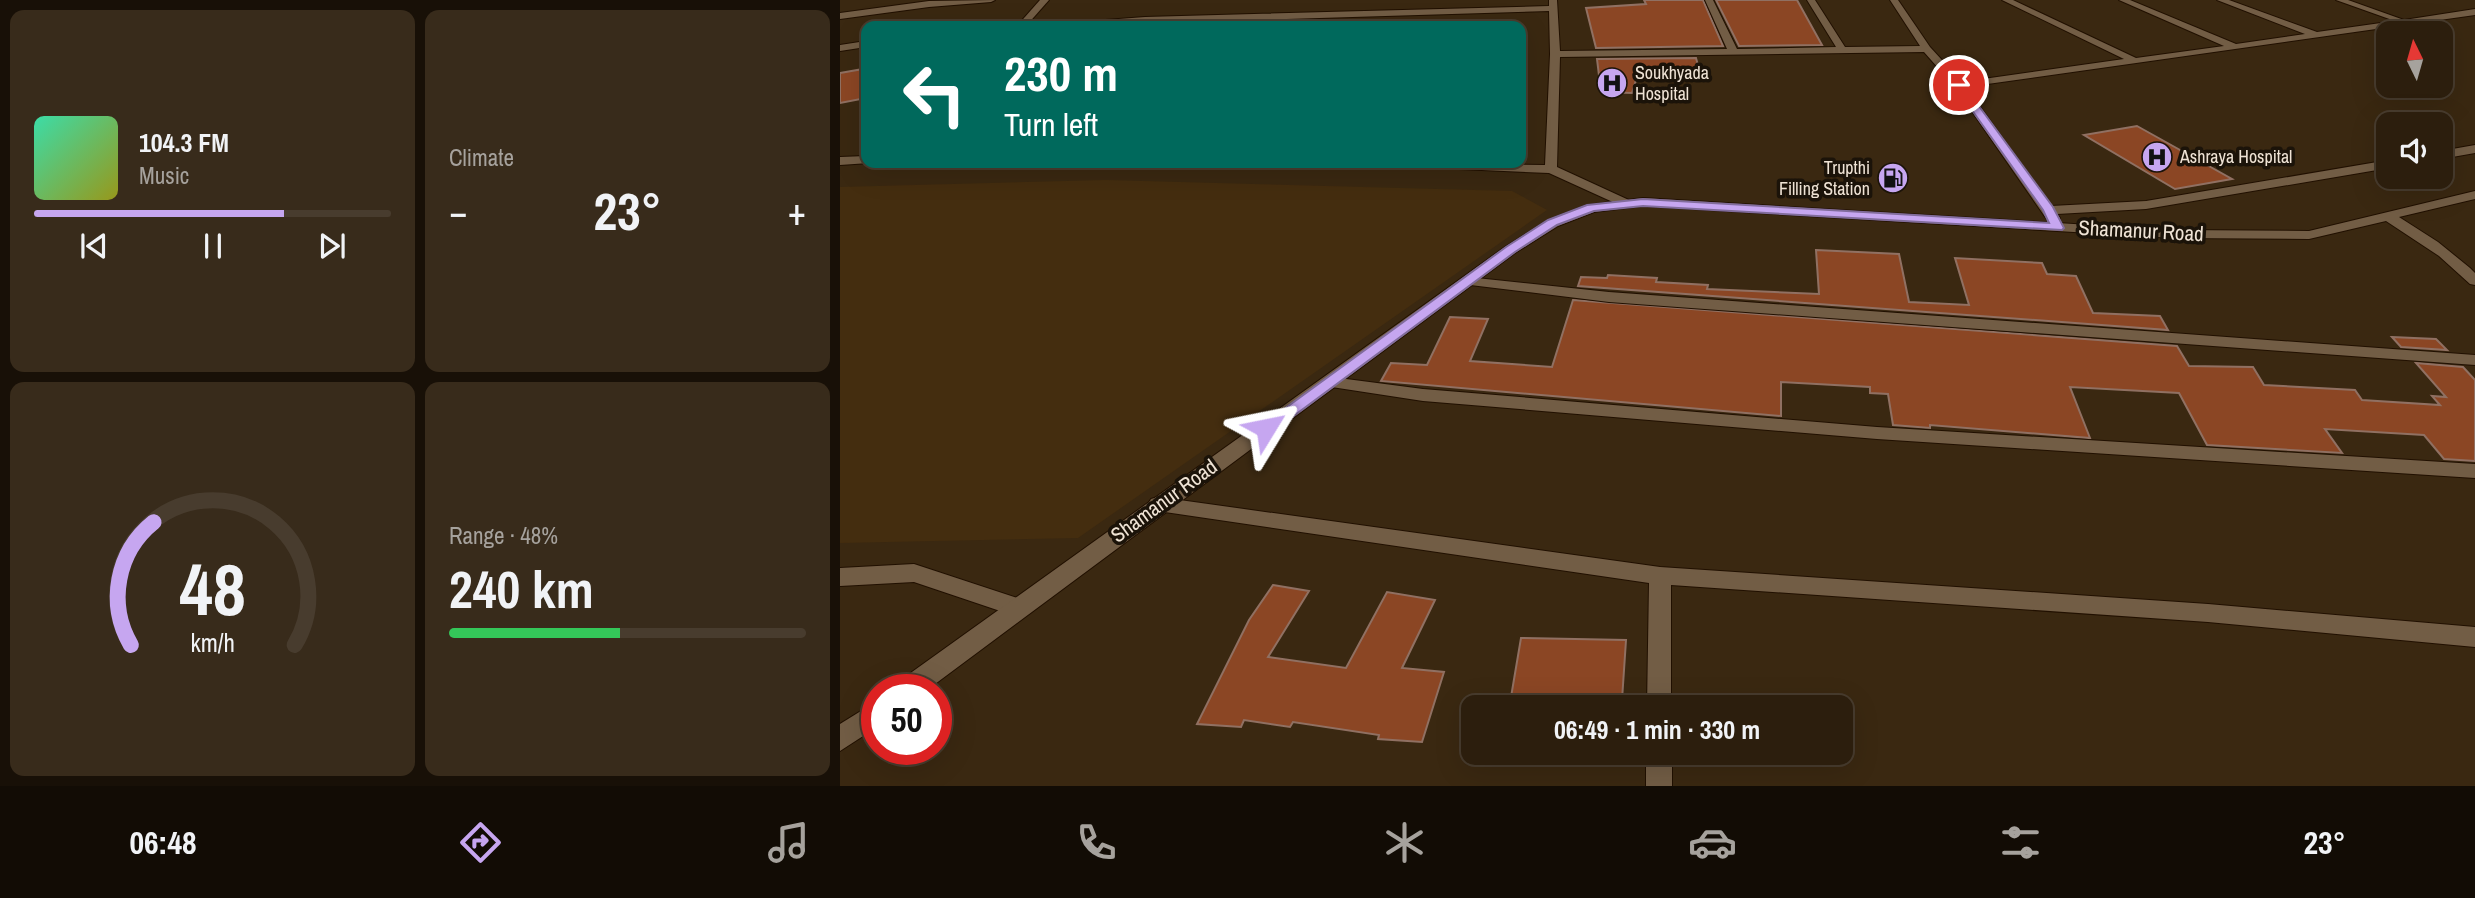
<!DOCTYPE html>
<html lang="en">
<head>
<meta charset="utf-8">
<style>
  body { margin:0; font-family:"Archivo Narrow",sans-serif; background:#382b1b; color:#f1f3f6; height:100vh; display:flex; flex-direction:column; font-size:26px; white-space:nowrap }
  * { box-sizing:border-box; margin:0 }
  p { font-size:23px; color:#a6a29d }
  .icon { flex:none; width:38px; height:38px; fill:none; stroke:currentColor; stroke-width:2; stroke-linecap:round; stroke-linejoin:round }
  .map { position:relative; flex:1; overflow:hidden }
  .sheet { display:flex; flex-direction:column; gap:10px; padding:10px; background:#181007; width:840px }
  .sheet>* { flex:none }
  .top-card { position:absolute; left:21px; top:21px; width:665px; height:147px; border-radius:14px; box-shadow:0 7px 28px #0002,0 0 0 2px #483c2e; background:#00695c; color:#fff; overflow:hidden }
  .needle { width:46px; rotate:355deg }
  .tools { position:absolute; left:1536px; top:21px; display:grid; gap:14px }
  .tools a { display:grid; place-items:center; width:77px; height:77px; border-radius:14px; background:#2c1e0d; box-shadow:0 7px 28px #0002,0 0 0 2px #483c2e; font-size:35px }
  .speed { position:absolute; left:21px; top:674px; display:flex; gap:14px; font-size:35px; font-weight:700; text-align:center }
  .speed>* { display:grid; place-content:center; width:91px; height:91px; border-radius:50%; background:#2c1e0d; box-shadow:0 7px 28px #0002,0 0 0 2px #483c2e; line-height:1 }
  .speed .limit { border:10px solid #d22; background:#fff; color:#111 }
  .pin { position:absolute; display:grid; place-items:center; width:60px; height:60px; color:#fff; margin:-30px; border:4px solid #fff; border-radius:50%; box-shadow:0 2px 7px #0007 }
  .me { position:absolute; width:77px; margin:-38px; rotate:55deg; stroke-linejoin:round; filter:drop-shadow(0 0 5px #0008) }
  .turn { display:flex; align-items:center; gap:24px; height:147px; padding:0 28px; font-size:32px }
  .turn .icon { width:91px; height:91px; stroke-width:2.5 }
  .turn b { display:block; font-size:49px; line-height:60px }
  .big { font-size:52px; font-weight:800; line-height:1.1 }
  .sheet .card { flex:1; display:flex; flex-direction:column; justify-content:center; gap:10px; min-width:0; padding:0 24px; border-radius:14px; background:#382b1b }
  .sheet .dial { align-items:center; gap:0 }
  .dial svg { height:182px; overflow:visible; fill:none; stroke:#483c2e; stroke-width:7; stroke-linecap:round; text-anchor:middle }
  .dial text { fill:#f1f3f6; stroke:none }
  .song { display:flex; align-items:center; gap:21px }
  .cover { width:84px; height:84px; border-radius:10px; background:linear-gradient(135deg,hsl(160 70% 55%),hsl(60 70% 35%)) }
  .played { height:7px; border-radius:4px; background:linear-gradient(90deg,#c6a6f0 70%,#483c2e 70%) }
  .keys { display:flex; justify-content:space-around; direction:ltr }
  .heat { display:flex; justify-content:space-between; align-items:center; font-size:38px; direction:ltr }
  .charge { height:10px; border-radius:5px; background:linear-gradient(90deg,#34c759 48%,#483c2e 0) }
  .sheet .tiles { flex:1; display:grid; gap:10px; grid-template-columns:repeat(2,1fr) }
  .trip { position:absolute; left:621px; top:695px; width:392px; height:70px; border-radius:14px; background:#2c1e0d; box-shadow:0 7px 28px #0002,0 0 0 2px #483c2e; font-weight:800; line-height:70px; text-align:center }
  .tab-bar { display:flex; height:112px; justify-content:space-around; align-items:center; background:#120c05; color:#a6a29d }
  .tab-bar .icon { width:49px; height:49px }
  .tab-bar .active { color:#c6a6f0 }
  .tab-bar b { font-size:32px; color:#f1f3f6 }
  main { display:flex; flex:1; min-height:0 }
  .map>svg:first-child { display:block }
  .built { fill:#442d0f }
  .building { fill:#8b4624; stroke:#907062; stroke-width:2 }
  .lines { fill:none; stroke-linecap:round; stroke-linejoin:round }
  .street-casing { stroke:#211000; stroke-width:2 }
  .secondary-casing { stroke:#211000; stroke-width:2 }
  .street { fill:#725d45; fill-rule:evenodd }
  .secondary { fill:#725d45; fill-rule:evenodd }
  .route { fill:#c6a6f0; stroke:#816c9c; stroke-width:2 }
  .labels { text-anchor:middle; stroke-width:7; stroke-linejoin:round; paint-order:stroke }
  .far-poi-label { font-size:18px; fill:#efe3d5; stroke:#1b1309; text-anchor:start }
  .street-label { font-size:21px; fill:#efe3d5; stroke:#1b1309 }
</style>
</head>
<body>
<main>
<section class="sheet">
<div class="tiles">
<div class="card">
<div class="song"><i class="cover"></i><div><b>104.3 FM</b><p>Music</p></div></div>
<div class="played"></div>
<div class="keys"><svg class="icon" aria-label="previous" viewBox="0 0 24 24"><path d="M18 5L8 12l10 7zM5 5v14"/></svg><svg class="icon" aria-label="pause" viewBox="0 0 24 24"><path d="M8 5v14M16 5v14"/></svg><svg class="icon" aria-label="next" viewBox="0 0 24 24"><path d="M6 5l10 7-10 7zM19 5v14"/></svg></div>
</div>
<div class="card"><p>Climate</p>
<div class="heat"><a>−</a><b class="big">23°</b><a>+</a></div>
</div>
<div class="card dial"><svg viewBox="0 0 100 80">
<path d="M14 69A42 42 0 1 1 86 69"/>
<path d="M14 69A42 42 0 0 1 24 15" stroke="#c6a6f0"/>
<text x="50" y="56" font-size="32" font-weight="700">48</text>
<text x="50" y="72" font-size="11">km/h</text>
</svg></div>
<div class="card"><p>Range · 48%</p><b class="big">240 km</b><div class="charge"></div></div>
</div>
</section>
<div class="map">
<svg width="1635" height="786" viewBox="0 0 1635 786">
  <rect width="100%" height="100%" fill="#3a2811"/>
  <polygon class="built" points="266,180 672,191 707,210 238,538 0,543 0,187"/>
  <g class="building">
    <polygon points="804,0 863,0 883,46 756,48 746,8 806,4"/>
    <polygon points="876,0 957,0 982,45 899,46"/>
    <polygon points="856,58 859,69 849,70 847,79 797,77 792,93 761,92 757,59"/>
    <polygon points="23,69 26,98 0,103 0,73"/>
    <polygon points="1297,126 1392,179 1335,189 1244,135"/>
    <polygon points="976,250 1059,254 1069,302 1129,305 1115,258 1202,263 1207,274 1236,276 1253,313 1320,316 1328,330 738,286 741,277 767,278 768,275 817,278 816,282 868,285 867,289 979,294"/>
    <polygon points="733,300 1337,346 1349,366 1413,367 1424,385 1515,390 1522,400 1600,405 1592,396 1606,397 1576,363 1623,367 1635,380 1635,461 1604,459 1584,435 1485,429 1502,453 1367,445 1339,393 1230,387 1250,438 1090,425 1090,428 1053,425 1048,394 1030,393 1030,387 941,382 941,416 541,381 551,363 587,365 610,317 648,319 630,361 712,367"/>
    <polygon points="1552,337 1596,339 1607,350 1561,347"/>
    <polygon points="433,585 469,591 428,657 506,668 547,592 595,600 562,668 604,672 582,742 538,739 539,735 453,722 450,727 404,720 401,727 357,724 409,620"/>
    <polygon points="681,638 786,640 782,700 671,697"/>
  </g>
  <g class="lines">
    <g class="street-casing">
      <g id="street">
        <polygon points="155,0 151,2 89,7 0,19 0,13 89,1"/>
        <polygon points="200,0 209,0 186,26 177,26"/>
        <polygon points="709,0 717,0 720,51 887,49 865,0 873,0 897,49 996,47 967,0 975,0 1005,47 1080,46 1050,0 1058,0 1090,47 1122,82 1284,59 1162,0 1173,0 1296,58 1384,46 1279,0 1290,0 1396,44 1465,34 1377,0 1389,0 1477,32 1555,21 1496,0 1508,0 1564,20 1635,9 1635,15 1126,87 1211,206 1306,201 1549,160 1549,168 1306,209 1217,214 1220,218 1213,222 1208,221 1115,87 1084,52 720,57 717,167 791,201 791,207 786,208 709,173 575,167 569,163 705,165 710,54 709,11 222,26 226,23 305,17 709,6"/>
        <polygon points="26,41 26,47 0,51 0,45"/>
        <polygon points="1635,145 1635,153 1601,159 1601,151"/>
        <polygon points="26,156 26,163 29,163 0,165 0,157"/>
        <polygon points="627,277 769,292 1635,355 1635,365 769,302 622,284 620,281 622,278"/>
        <polygon points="491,377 583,389 1037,427 1635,464 1635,478 1037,439 583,401 485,386 482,382 485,378"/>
        <polygon points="318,497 820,567 1368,604 1635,627 1635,647 1368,622 831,585 831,707 807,707 809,583 318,511 311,509 308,504 311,499"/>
        <polygon points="74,564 186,601 189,608 186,615 178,617 74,582 0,586 0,568"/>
        <rect x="806" y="752" width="26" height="34"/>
      </g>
    </g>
    <g class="secondary-casing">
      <g id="secondary">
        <polygon points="1635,191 1635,199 1559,217 1598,242 1630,268 1635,273 1635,285 1630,284 1599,256 1546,221 1469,239 1334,238 803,206 754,212 718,226 675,253 87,690 55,690 58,682 665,247 708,220 747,205 803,198 1334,230 1469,231"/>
        <polygon points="37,701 37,727 0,751 0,724"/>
      </g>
    </g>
    <use href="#street" class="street"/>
    <use href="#secondary" class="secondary"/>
  </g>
  <polygon class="route" points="1115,83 1122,83 1213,207 1224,228 1222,230 803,206 754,211 717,225 675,252 432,432 426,434 418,428 666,247 708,220 747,205 803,199 1209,223 1203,210 1114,85"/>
  <defs>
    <g id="hospital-disc" transform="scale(1.575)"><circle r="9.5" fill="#c6a6f0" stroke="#1b1309"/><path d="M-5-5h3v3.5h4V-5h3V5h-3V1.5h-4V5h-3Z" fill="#111"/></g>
    <g id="fuel-disc" transform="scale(1.575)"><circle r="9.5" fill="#c6a6f0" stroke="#1b1309"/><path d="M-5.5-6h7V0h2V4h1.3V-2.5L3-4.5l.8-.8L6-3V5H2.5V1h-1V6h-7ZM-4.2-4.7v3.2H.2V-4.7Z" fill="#111"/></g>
  </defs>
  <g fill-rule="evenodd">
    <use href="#hospital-disc" x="772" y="83"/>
    <use href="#hospital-disc" x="1317" y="157"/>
    <use href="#fuel-disc" x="1053" y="178"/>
  </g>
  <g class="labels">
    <g class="far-poi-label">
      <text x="795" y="79">Soukhyada<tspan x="795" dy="21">Hospital</tspan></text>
      <text x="1340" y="163">Ashraya Hospital</text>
      <text x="1030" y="174" text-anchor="end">Trupthi<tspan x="1030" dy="21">Filling Station</tspan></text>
    </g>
    <g class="street-label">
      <text transform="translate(1301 231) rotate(3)" y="7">Shamanur Road</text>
      <text transform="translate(324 501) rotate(-36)" y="7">Shamanur Road</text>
    </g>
  </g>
</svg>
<div class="tools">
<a><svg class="needle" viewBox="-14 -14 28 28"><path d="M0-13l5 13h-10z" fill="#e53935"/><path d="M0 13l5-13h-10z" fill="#a6a29d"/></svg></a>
<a><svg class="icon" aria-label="sound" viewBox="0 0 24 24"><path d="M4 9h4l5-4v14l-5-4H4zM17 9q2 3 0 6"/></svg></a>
</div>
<div class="speed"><div class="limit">50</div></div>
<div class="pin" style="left:1119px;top:85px;background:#d93025"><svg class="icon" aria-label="arrive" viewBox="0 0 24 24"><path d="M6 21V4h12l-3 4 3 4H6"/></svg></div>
<svg class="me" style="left:426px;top:428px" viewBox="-20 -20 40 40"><path d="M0-17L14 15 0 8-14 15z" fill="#c6a6f0" stroke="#fff" stroke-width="4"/></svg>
<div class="trip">06:49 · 1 min · 330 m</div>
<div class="top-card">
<div class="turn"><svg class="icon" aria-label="left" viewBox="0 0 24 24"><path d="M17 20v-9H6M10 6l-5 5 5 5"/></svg><div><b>230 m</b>Turn left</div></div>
</div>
</div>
</main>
<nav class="tab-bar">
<b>06:48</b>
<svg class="icon active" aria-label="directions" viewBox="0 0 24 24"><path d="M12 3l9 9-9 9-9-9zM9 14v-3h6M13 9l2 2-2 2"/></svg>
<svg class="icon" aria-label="music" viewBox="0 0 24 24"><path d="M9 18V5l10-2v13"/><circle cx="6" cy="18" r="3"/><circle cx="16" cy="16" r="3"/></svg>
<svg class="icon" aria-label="phone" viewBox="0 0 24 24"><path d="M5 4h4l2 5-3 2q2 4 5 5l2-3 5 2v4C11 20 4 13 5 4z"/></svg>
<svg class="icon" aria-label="climate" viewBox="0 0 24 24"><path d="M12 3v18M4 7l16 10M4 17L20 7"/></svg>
<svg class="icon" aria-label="car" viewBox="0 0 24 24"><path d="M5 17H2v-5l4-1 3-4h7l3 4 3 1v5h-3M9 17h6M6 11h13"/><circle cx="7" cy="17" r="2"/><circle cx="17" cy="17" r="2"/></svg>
<svg class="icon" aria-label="filters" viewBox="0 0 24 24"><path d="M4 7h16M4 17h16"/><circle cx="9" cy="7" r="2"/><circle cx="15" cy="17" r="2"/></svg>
<b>23°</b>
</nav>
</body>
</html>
